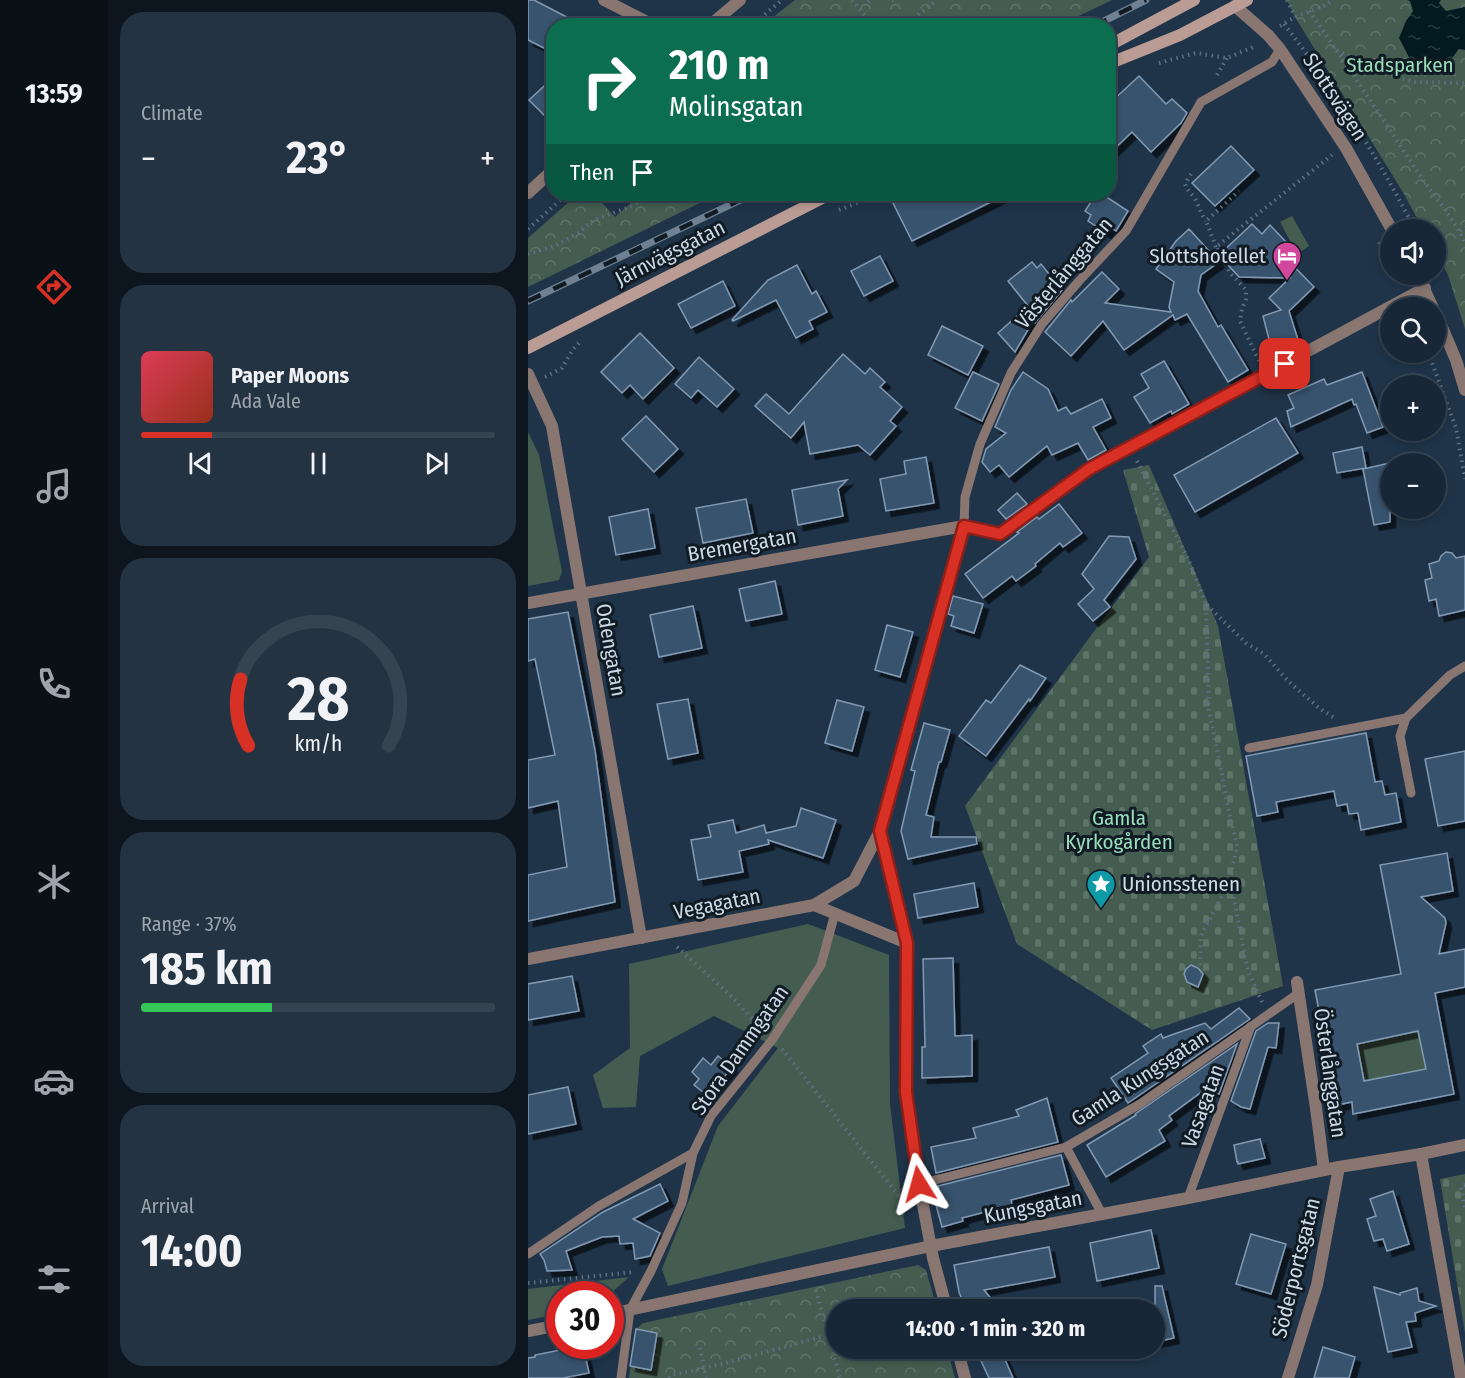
<!DOCTYPE html>
<html lang="en">
<head>
<meta charset="utf-8">
<style>
  body { margin:0; font-family:"Fira Sans Condensed",sans-serif; background:#243342; color:#f1f3f6; height:100vh; display:flex; flex-direction:column; font-size:22px; white-space:nowrap }
  * { box-sizing:border-box; margin:0 }
  p { font-size:20px; color:#9ea5ad }
  .icon { flex:none; width:33px; height:33px; fill:none; stroke:currentColor; stroke-width:2; stroke-linecap:round; stroke-linejoin:round }
  .map { position:relative; flex:1; overflow:hidden }
  .drawer { display:flex; flex-direction:column; gap:12px; padding:12px; background:#0d151e; width:420px }
  .drawer>* { flex:none }
  .hud { position:absolute; left:18px; top:18px; width:570px; height:183px; border-radius:24px; box-shadow:0 3px 9px #0003,0 0 0 2px #364452; background:#0b6e4f; color:#fff; overflow:hidden }
  .fabs { position:absolute; left:852px; top:219px; display:grid; gap:12px }
  .fabs a { display:grid; place-items:center; width:66px; height:66px; border-radius:50%; background:#172737; box-shadow:0 3px 9px #0003,0 0 0 2px #364452; font-size:30px }
  .speed { position:absolute; left:18px; top:1281px; display:flex; gap:12px; font-size:30px; font-weight:700; text-align:center }
  .speed>* { display:grid; place-content:center; width:78px; height:78px; border-radius:50%; background:#172737; box-shadow:0 3px 9px #0003,0 0 0 2px #364452; line-height:1 }
  .speed .limit { border:9px solid #d22; background:#fff; color:#111 }
  .pin { position:absolute; display:grid; place-items:center; width:51px; height:51px; color:#fff; margin:-26px; border-radius:12px; box-shadow:0 3px 9px #0006 }
  .me { position:absolute; width:66px; margin:-33px; rotate:352deg; stroke-linejoin:round; filter:drop-shadow(0 0 4px #0008) }
  .turn { display:flex; align-items:center; gap:21px; height:126px; padding:0 24px; font-size:27px }
  .turn .icon { width:78px; height:78px; stroke-width:2.5 }
  .turn b { display:block; font-size:42px; line-height:51px }
  .then { display:flex; align-items:center; height:57px; padding:0 24px; background:#0003; gap:12px; font-size:22px }
  .big { font-size:45px; font-weight:700; line-height:1.1 }
  .drawer .tile { flex:1; display:flex; flex-direction:column; justify-content:center; gap:9px; min-width:0; padding:0 21px; border-radius:24px; background:#243342 }
  .drawer .dial { align-items:center; gap:0 }
  .dial svg { height:156px; overflow:visible; fill:none; stroke:#364452; stroke-width:7; stroke-linecap:round; text-anchor:middle }
  .dial text { fill:#f1f3f6; stroke:none }
  .song { display:flex; align-items:center; gap:18px }
  .cover { width:72px; height:72px; border-radius:9px; background:linear-gradient(135deg,hsl(350 70% 55%),hsl(10 70% 35%)) }
  .played { height:6px; border-radius:3px; background:linear-gradient(90deg,#d93025 20%,#364452 20%) }
  .keys { display:flex; justify-content:space-around; direction:ltr }
  .heat { display:flex; justify-content:space-between; align-items:center; font-size:33px; direction:ltr }
  .charge { height:9px; border-radius:4px; background:linear-gradient(90deg,#34c759 37%,#364452 0) }
  .trip { position:absolute; left:298px; top:1299px; width:339px; height:60px; border-radius:30px; background:#172737; box-shadow:0 3px 9px #0003,0 0 0 2px #364452; font-weight:700; line-height:60px; text-align:center }
  main { display:flex; flex:1; min-height:0 }
  .dock { display:flex; flex-direction:column; width:108px; justify-content:space-around; align-items:center; background:#091016; color:#9ea5ad }
  .dock .icon { width:42px; height:42px }
  .dock .on { color:#d93025 }
  .dock b { font-size:27px; color:#f1f3f6 }
  .map>svg:first-child { display:block }
  .green { fill:#455d50 }
  .cemetery { fill:url(#cemetery-stones) }
  .park { fill:url(#park-crowns) }
  .water { fill:url(#water-ripples) }
  .building { fill:#39536e; stroke:#829ab3; stroke-width:1.5; fill-rule:evenodd; filter:url(#shadow) }
  .lines { fill:none; stroke-linecap:round; stroke-linejoin:round }
  .path { stroke:#5e7083; stroke-width:4; stroke-dasharray:1.5 4.5; stroke-linecap:butt }
  .service { stroke:#897671; stroke-width:9 }
  .minor { stroke:#897671; stroke-width:12 }
  .tertiary { stroke:#897671; stroke-width:12 }
  .secondary { stroke:#ba9c94; stroke-width:12 }
  .rail-casing { stroke:#708193; stroke-width:7 }
  .rail { stroke:#111b24; stroke-width:4.5; stroke-dasharray:14; stroke-linecap:butt }
  .route-casing { stroke:#8d1f18; stroke-width:15 }
  .route { stroke:#d93025; stroke-width:10 }
  .labels { text-anchor:middle; stroke-width:6; stroke-linejoin:round; paint-order:stroke }
  .park-label { font-size:21px; fill:#99ddba; stroke:#111b24 }
  .street-label { font-size:21px; fill:#ccd9e7; stroke:#111b24 }
  .poi-label { font-size:21px; fill:#ccd9e7; stroke:#111b24; text-anchor:end }
</style>
</head>
<body>
<main>
<nav class="dock">
<b>13:59</b>
<svg class="icon on" aria-label="directions" viewBox="0 0 24 24"><path d="M12 3l9 9-9 9-9-9zM9 14v-3h6M13 9l2 2-2 2"/></svg>
<svg class="icon" aria-label="music" viewBox="0 0 24 24"><path d="M9 18V5l10-2v13"/><circle cx="6" cy="18" r="3"/><circle cx="16" cy="16" r="3"/></svg>
<svg class="icon" aria-label="phone" viewBox="0 0 24 24"><path d="M5 4h4l2 5-3 2q2 4 5 5l2-3 5 2v4C11 20 4 13 5 4z"/></svg>
<svg class="icon" aria-label="climate" viewBox="0 0 24 24"><path d="M12 3v18M4 7l16 10M4 17L20 7"/></svg>
<svg class="icon" aria-label="car" viewBox="0 0 24 24"><path d="M5 17H2v-5l4-1 3-4h7l3 4 3 1v5h-3M9 17h6M6 11h13"/><circle cx="7" cy="17" r="2"/><circle cx="17" cy="17" r="2"/></svg>
<svg class="icon" aria-label="filters" viewBox="0 0 24 24"><path d="M4 7h16M4 17h16"/><circle cx="9" cy="7" r="2"/><circle cx="15" cy="17" r="2"/></svg>
</nav>
<section class="drawer">
<div class="tile"><p>Climate</p>
<div class="heat"><a>−</a><b class="big">23°</b><a>+</a></div>
</div>
<div class="tile">
<div class="song"><i class="cover"></i><div><b>Paper Moons</b><p>Ada Vale</p></div></div>
<div class="played"></div>
<div class="keys"><svg class="icon" aria-label="previous" viewBox="0 0 24 24"><path d="M18 5L8 12l10 7zM5 5v14"/></svg><svg class="icon" aria-label="pause" viewBox="0 0 24 24"><path d="M8 5v14M16 5v14"/></svg><svg class="icon" aria-label="next" viewBox="0 0 24 24"><path d="M6 5l10 7-10 7zM19 5v14"/></svg></div>
</div>
<div class="tile dial"><svg viewBox="0 0 100 80">
<path d="M14 69A42 42 0 1 1 86 69"/>
<path d="M14 69A42 42 0 0 1 10 35" stroke="#d93025"/>
<text x="50" y="56" font-size="32" font-weight="700">28</text>
<text x="50" y="72" font-size="11">km/h</text>
</svg></div>
<div class="tile"><p>Range · 37%</p><b class="big">185 km</b><div class="charge"></div></div>
<div class="tile"><p>Arrival</p><b class="big">14:00</b></div>
</section>
<div class="map">
<svg width="937" height="1378" viewBox="0 0 937 1378">
  <defs>
    <pattern id="cemetery-stones" width="16" height="16" patternUnits="userSpaceOnUse" patternTransform="scale(1.5)"><rect width="16" height="16" fill="#455d50"/><path d="M2 7V4a2 2 0 0 1 4 0v3zM10 15v-3a2 2 0 0 1 4 0v3z" fill="#5f7469"/></pattern>
    <pattern id="park-crowns" width="20" height="18" patternUnits="userSpaceOnUse" patternTransform="scale(1.5)"><rect width="20" height="18" fill="#455d50"/><path d="M2 6a3 3 0 1 1 6 0M12 15a3 3 0 1 1 6 0" fill="none" stroke="#5f7469"/></pattern>
    <pattern id="water-ripples" width="26" height="14" patternUnits="userSpaceOnUse" patternTransform="scale(1.5)"><rect width="26" height="14" fill="#031a21"/><path d="M2 4q2-2 4 0t4 0M15 11q2-2 4 0t4 0" fill="none" stroke="#273b41"/></pattern>
    <filter id="shadow"><feDropShadow dx="5.5" dy="5.5" stdDeviation="0" flood-color="#0009"/></filter>
  </defs>
  <rect width="100%" height="100%" fill="#1f3449"/>
  <g class="green">
    <polygon points="764,216 781,246 769,254 752,222"/>
    <polygon points="0,432 11,455 34,572 31,580 0,586"/>
    <polygon points="280,924 361,955 362,1104 377,1228 140,1286 134,1269 190,1126 250,1048 186,1016 112,1056 108,1107 75,1108 65,1075 102,1048 101,964"/>
    <polygon points="890,1031 898,1069 836,1081 829,1044"/>
    <polygon points="101,1277 82,1294 32,1294 31,1314 0,1320 0,1289"/>
  </g>
  <g class="cemetery">
    <polygon points="621,465 690,626 755,986 624,1030 489,944 437,806 621,557 595,470"/>
    <polygon points="937,1174 937,1333 912,1179"/>
  </g>
  <g class="park">
    <polygon points="267,0 584,0 532,25 235,25"/>
    <polygon points="759,0 937,0 937,329 920,275 908,253 908,230 895,229 876,194 767,17"/>
    <polygon points="50,194 66,194 87,217 113,194 190,194 0,287 0,238"/>
    <polygon points="390,1265 398,1270 409,1309 309,1310 309,1348 419,1349 427,1378 101,1378 108,1329 115,1323"/>
  </g>
  <polygon class="water" points="879,0 913,0 911,3 918,11 937,7 937,50 931,49 915,70 900,72 886,67 871,38 878,21 885,11 882,1"/>
  <g class="building">
    <polygon points="0,0 6,0 56,26 26,26 26,53 0,40"/>
    <polygon points="611,76 638,104 644,99 659,113 653,123 623,152 604,132 580,155 580,105"/>
    <polygon points="26,77 26,125 1,100"/>
    <polygon points="703,146 726,170 687,206 664,183"/>
    <polygon points="385,194 479,194 384,241 365,203"/>
    <polygon points="568,194 574,194 600,211 588,231 582,227 578,233 560,221 563,215 557,211"/>
    <polygon points="724,224 734,234 742,225 758,242 750,250 786,287 761,311 770,340 743,347 735,316 753,310 741,298 762,278 711,277 691,255"/>
    <polygon points="661,229 691,262 673,275 670,291 690,327 693,325 720,370 700,382 659,314 647,320 645,315 596,350 575,321 543,356 517,332 543,300 544,302 574,272 591,289 577,303 643,312 641,307 646,282 628,269 648,241"/>
    <polygon points="352,256 365,281 336,296 323,271"/>
    <polygon points="504,262 509,268 513,264 534,290 507,323 505,321 487,352 470,333 500,306 480,281"/>
    <polygon points="269,265 284,294 288,291 299,312 281,321 285,329 268,338 248,300 205,321 204,320 240,280"/>
    <polygon points="195,281 207,306 163,328 150,304"/>
    <polygon points="414,326 455,346 440,375 400,355"/>
    <polygon points="112,333 146,368 115,399 102,385 94,393 73,372"/>
    <polygon points="315,354 337,374 342,368 357,382 352,387 374,407 362,421 368,426 342,455 330,445 282,454 276,422 263,438 227,406 238,394 261,414"/>
    <polygon points="171,357 206,389 189,407 170,390 163,398 147,384"/>
    <polygon points="636,361 661,404 644,414 643,411 622,423 606,397 621,388 613,374"/>
    <polygon points="445,372 471,384 454,421 427,408"/>
    <polygon points="495,372 520,389 530,411 538,407 543,414 574,399 583,418 565,427 578,450 560,460 550,443 524,455 519,446 481,477 471,465 462,472 454,462 458,449 478,433 467,427 483,390"/>
    <polygon points="834,372 855,427 839,433 828,404 826,405 824,399 763,427 759,411 766,408 760,395 796,379 799,385"/>
    <polygon points="118,416 150,449 126,472 94,439"/>
    <polygon points="748,418 770,453 667,512 646,475"/>
    <polygon points="834,447 838,468 809,473 805,453"/>
    <polygon points="398,457 406,503 358,511 352,479 378,474 376,461"/>
    <polygon points="862,463 862,522 846,525 835,469"/>
    <polygon points="319,480 310,489 315,516 270,525 264,490"/>
    <polygon points="489,493 499,504 478,519 470,510"/>
    <polygon points="218,499 225,533 175,543 168,508"/>
    <polygon points="531,504 554,533 535,547 532,543 507,564 508,566 488,581 484,576 455,598 437,574 491,533 489,532 509,517 511,519"/>
    <polygon points="120,509 127,548 88,555 81,517"/>
    <polygon points="581,536 601,537 608,559 576,600 582,607 565,621 550,604 566,589 554,574"/>
    <polygon points="918,552 924,553 928,558 937,556 937,610 911,616 908,599 901,601 897,580 904,578 901,564 911,561 913,556"/>
    <polygon points="247,581 254,614 218,621 211,589"/>
    <polygon points="425,596 455,604 446,633 423,626 426,616 420,614"/>
    <polygon points="165,606 174,648 131,657 122,615"/>
    <polygon points="40,612 67,750 87,902 0,921 0,875 39,867 30,801 0,808 0,760 27,755 7,659 0,661 0,619"/>
    <polygon points="359,625 385,632 372,677 347,670"/>
    <polygon points="492,665 518,678 502,701 501,699 458,756 431,736 458,700 463,703"/>
    <polygon points="160,699 170,753 140,759 129,704"/>
    <polygon points="309,700 336,707 324,751 297,743"/>
    <polygon points="396,723 422,730 413,762 411,762 398,815 406,817 403,837 448,837 449,844 380,859 373,831 387,771 383,770"/>
    <polygon points="838,733 847,782 854,781 857,795 868,793 873,822 833,830 830,813 821,814 819,804 809,806 806,791 748,802 750,812 729,816 718,756"/>
    <polygon points="937,751 937,821 910,826 897,759"/>
    <polygon points="273,808 308,820 295,858 240,840 241,844 211,851 215,872 170,880 163,840 183,837 180,825 205,820 208,833 236,825 238,833 268,826"/>
    <path d="M 919,853 L 925,891 L 893,897 L 917,918 L 918,923 L 911,954 L 937,949 L 937,987 L 907,993 L 926,1094 L 825,1114 L 824,1102 L 809,1105 L 787,990 L 873,974 L 852,865 ZM 890,1031 L 898,1069 L 836,1081 L 829,1044 Z"/>
    <polygon points="446,883 450,907 390,918 386,894"/>
    <polygon points="425,958 427,1036 444,1035 444,1076 394,1078 394,1047 397,1047 395,959"/>
    <polygon points="663,965 670,968 675,974 670,987 659,982 656,974 658,969"/>
    <polygon points="44,976 51,1011 0,1020 0,984"/>
    <polygon points="711,1008 722,1019 600,1103 583,1078 620,1053 615,1046 633,1034 635,1038 677,1023 683,1029"/>
    <polygon points="740,1023 751,1023 748,1048 740,1047 722,1109 713,1107 703,1101 728,1031"/>
    <polygon points="709,1044 691,1094 679,1088 641,1116 644,1120 631,1130 637,1141 578,1177 559,1145 608,1115 607,1114"/>
    <polygon points="190,1056 204,1067 180,1096 166,1085 171,1079 164,1072 175,1058 183,1065"/>
    <polygon points="40,1087 48,1124 0,1134 0,1095"/>
    <polygon points="519,1098 530,1142 408,1173 403,1147 448,1138 445,1128 491,1116 488,1110"/>
    <polygon points="732,1139 737,1158 710,1164 710,1162 709,1162 706,1145"/>
    <polygon points="533,1155 541,1185 483,1200 484,1205 434,1218 435,1221 414,1227 404,1190 411,1188 410,1186"/>
    <polygon points="132,1184 140,1201 105,1219 132,1233 122,1256 107,1259 105,1243 92,1244 91,1236 74,1237 38,1251 44,1270 19,1271 16,1260 12,1254 75,1212"/>
    <polygon points="865,1191 881,1244 859,1251 855,1239 846,1241 839,1219 848,1216 842,1199"/>
    <polygon points="623,1230 631,1268 569,1281 562,1243"/>
    <polygon points="723,1234 758,1244 743,1294 708,1284"/>
    <polygon points="521,1247 527,1277 456,1290 465,1301 445,1310 438,1310 431,1292 426,1265"/>
    <polygon points="627,1286 634,1286 646,1338 627,1342"/>
    <polygon points="846,1287 872,1295 872,1293 889,1288 891,1301 908,1306 887,1313 888,1321 878,1322 884,1347 860,1352"/>
    <polygon points="108,1329 129,1333 123,1370 102,1366"/>
    <polygon points="52,1346 55,1346 61,1373 35,1378 0,1378 0,1358 7,1357 7,1355"/>
    <polygon points="795,1347 827,1357 821,1378 786,1378"/>
    <polygon points="447,1348 472,1348 485,1378 461,1378"/>
  </g>
  <g class="lines">
    <g class="path">
      <polyline points="324,0 346,26"/>
      <polyline points="364,0 367,0"/>
      <polyline points="759,0 767,17"/>
      <polyline points="340,2 342,0"/>
      <path d="M 781,11 C 819,64 855,120 891,174 C 906,197 926,218 937,243"/>
      <path d="M 756,24 C 807,90 849,155 887,230"/>
      <polyline points="223,26 254,0"/>
      <polyline points="376,26 409,0"/>
      <polyline points="752,26 767,17 794,7 805,0"/>
      <polyline points="809,50 855,73 887,82 937,83"/>
      <polyline points="631,63 668,53 699,58 728,46"/>
      <polyline points="689,75 699,58"/>
      <polyline points="580,84 588,81"/>
      <path d="M 663,174 L 657,184 C 659,190 662,192 666,197 C 671,205 672,213 678,221"/>
      <polyline points="311,210 352,194"/>
      <polyline points="0,229 39,194"/>
      <polyline points="932,231 937,227"/>
      <polyline points="851,242 862,264"/>
      <polyline points="688,247 678,221 711,191"/>
      <polyline points="0,254 27,246 50,233 66,220 104,206 120,194"/>
      <polyline points="868,274 873,284"/>
      <polyline points="900,352 928,428 937,479"/>
      <polyline points="731,361 712,321 714,309 718,299 718,290 702,273 688,247 804,155"/>
      <polyline points="17,377 34,368 45,349 53,341"/>
      <polyline points="609,461 661,561 678,604 681,710 694,774 700,808 709,846 702,879 720,971 734,1002"/>
      <polyline points="679,605 718,643 736,654 761,682 791,708 805,717"/>
      <polyline points="149,947 200,993 234,1029"/>
      <polyline points="672,965 673,936 702,880"/>
      <polyline points="254,1049 378,1205"/>
      <polyline points="937,1185 933,1186 937,1209"/>
      <polyline points="0,1283 107,1272"/>
      <polyline points="300,1335 312,1378"/>
      <polyline points="172,1348 178,1378"/>
      <polyline points="44,1376 44,1378"/>
      <polyline points="141,1378 144,1375 194,1364 300,1335 287,1287"/>
    </g>
    <g class="service">
      <polyline points="436,526 437,497 452,444 483,373 514,324 551,281 598,231 673,102 744,62 752,49"/>
      <polyline points="721,748 878,718"/>
      <polyline points="883,793 872,736 878,718 922,675 937,666"/>
      <polyline points="538,1147 574,1214"/>
      <polyline points="391,1184 538,1147 612,1104 771,993"/>
      <polyline points="660,1198 723,1026"/>
      <polyline points="0,1254 71,1206 165,1153"/>
      <polyline points="93,1378 102,1310 123,1271 154,1203 165,1153 183,1116 244,1040 293,965 307,913"/>
    </g>
    <g class="minor">
      <polyline points="76,0 127,26"/>
      <polyline points="707,6 740,35 752,49 818,148 864,230"/>
      <polyline points="889,274 905,308"/>
      <polyline points="908,313 928,360 937,390"/>
      <polyline points="0,374 24,426 113,938"/>
      <polyline points="0,603 436,526 472,534 561,469 897,288"/>
      <polyline points="286,905 326,881 352,831"/>
      <polyline points="0,959 286,905 379,943"/>
      <polyline points="769,982 788,1108 796,1170"/>
      <polyline points="893,1154 933,1378"/>
      <polyline points="419,1310 405,1258 391,1184 378,1092 379,943 352,831 436,526"/>
      <polyline points="82,1314 403,1246 660,1198 811,1167 893,1154 937,1145"/>
      <polyline points="0,1331 32,1325"/>
      <polyline points="429,1348 437,1378"/>
      <polyline points="760,1378 789,1285 811,1167"/>
    </g>
    <g class="tertiary">
      <polyline points="181,26 212,0"/>
      <polyline points="0,193 26,169"/>
    </g>
    <g class="secondary">
      <polyline points="580,46 666,0"/>
      <polyline points="580,64 652,35 719,0"/>
      <polyline points="0,348 302,194"/>
    </g>
    <g class="rail-casing">
      <g id="rail">
        <polyline points="566,26 618,0"/>
        <polyline points="0,301 225,194"/>
      </g>
    </g>
    <use href="#rail" class="rail"/>
  </g>
  <g class="lines">
    <g class="route-casing">
      <polyline id="route" points="391,1184 378,1092 379,943 352,831 436,526 472,534 561,469 757,364"/>
    </g>
    <use href="#route" class="route"/>
  </g>
  <defs>
    <g id="hotel-pin" transform="scale(1.5)"><path d="M0 17L-7.5 6A9.5 9.5 0 1 1 7.5 6Z" fill="#d1479c" stroke="#111b24"/><path d="M-6-4.5h1.5V1H6V5H4.5V3h-9V5H-6ZM-4 0a1.8 1.8 0 1 1 3.6 0ZM.5 0V-2.5h3Q6-2.5 6 0Z" fill="#fff"/></g>
    <g id="sight-pin" transform="scale(1.5)"><path d="M0 17L-7.5 6A9.5 9.5 0 1 1 7.5 6Z" fill="#0f9aa8" stroke="#111b24"/><path d="M0-6L1.8-2.2L6-1.7L2.9 1.2L3.7 5.4L0 3.3L-3.7 5.4L-2.9 1.2L-6-1.7L-1.8-2.2Z" fill="#fff"/></g>
  </defs>
  <g fill-rule="evenodd">
    <use href="#hotel-pin" x="759" y="256"/>
    <use href="#sight-pin" x="573" y="884"/>
  </g>
  <g class="labels">
    <g class="park-label">
      <text x="872" y="72">Stadsparken</text>
      <text x="591" y="825">Gamla<tspan x="591" dy="24">Kyrkogården</tspan></text>
    </g>
    <g class="street-label">
      <text transform="translate(807 97) rotate(57)" y="7">Slottsvägen</text>
      <text transform="translate(142 253) rotate(-27)" y="7">Järnvägsgatan</text>
      <text transform="translate(536 273) rotate(-50)" y="7">Västerlånggatan</text>
      <text transform="translate(214 545) rotate(-10)" y="7">Bremergatan</text>
      <text transform="translate(83 650) rotate(80)" y="7">Odengatan</text>
      <text transform="translate(189 904) rotate(-11)" y="7">Vegagatan</text>
      <text transform="translate(212 1050) rotate(-55)" y="7">Stora Dammgatan</text>
      <text transform="translate(802 1073) rotate(82)" y="7">Österlånggatan</text>
      <text transform="translate(612 1078) rotate(-33)" y="7">Gamla Kungsgatan</text>
      <text transform="translate(675 1106) rotate(-70)" y="7">Vasagatan</text>
      <text transform="translate(505 1207) rotate(-11)" y="7">Kungsgatan</text>
      <text transform="translate(768 1268) rotate(-76)" y="7">Söderportsgatan</text>
    </g>
    <g class="poi-label">
      <text x="738" y="263">Slottshotellet</text>
      <text x="594" y="891" text-anchor="start">Unionsstenen</text>
    </g>
  </g>
</svg>
<div class="fabs">
<a><svg class="icon" aria-label="sound" viewBox="0 0 24 24"><path d="M4 9h4l5-4v14l-5-4H4zM17 9q2 3 0 6"/></svg></a>
<a><svg class="icon" aria-label="search" viewBox="0 0 24 24"><circle cx="10" cy="10" r="6"/><path d="M15 15l6 6"/></svg></a>
<a>+</a>
<a>−</a>
</div>
<div class="speed"><div class="limit">30</div></div>
<div class="pin" style="left:757px;top:364px;background:#d93025"><svg class="icon" aria-label="arrive" viewBox="0 0 24 24"><path d="M6 21V4h12l-3 4 3 4H6"/></svg></div>
<svg class="me" style="left:391px;top:1184px" viewBox="-20 -20 40 40"><path d="M0-17L14 15 0 8-14 15z" fill="#d93025" stroke="#fff" stroke-width="4"/></svg>
<div class="trip">14:00 · 1 min · 320 m</div>
<div class="hud">
<div class="turn"><svg class="icon" aria-label="right" viewBox="0 0 24 24"><path d="M7 20v-9h11M14 6l5 5-5 5"/></svg><div><b>210 m</b>Molinsgatan</div></div>
<div class="then">Then<svg class="icon" aria-label="arrive" viewBox="0 0 24 24"><path d="M6 21V4h12l-3 4 3 4H6"/></svg></div>
</div>
</div>
</main>
</body>
</html>
